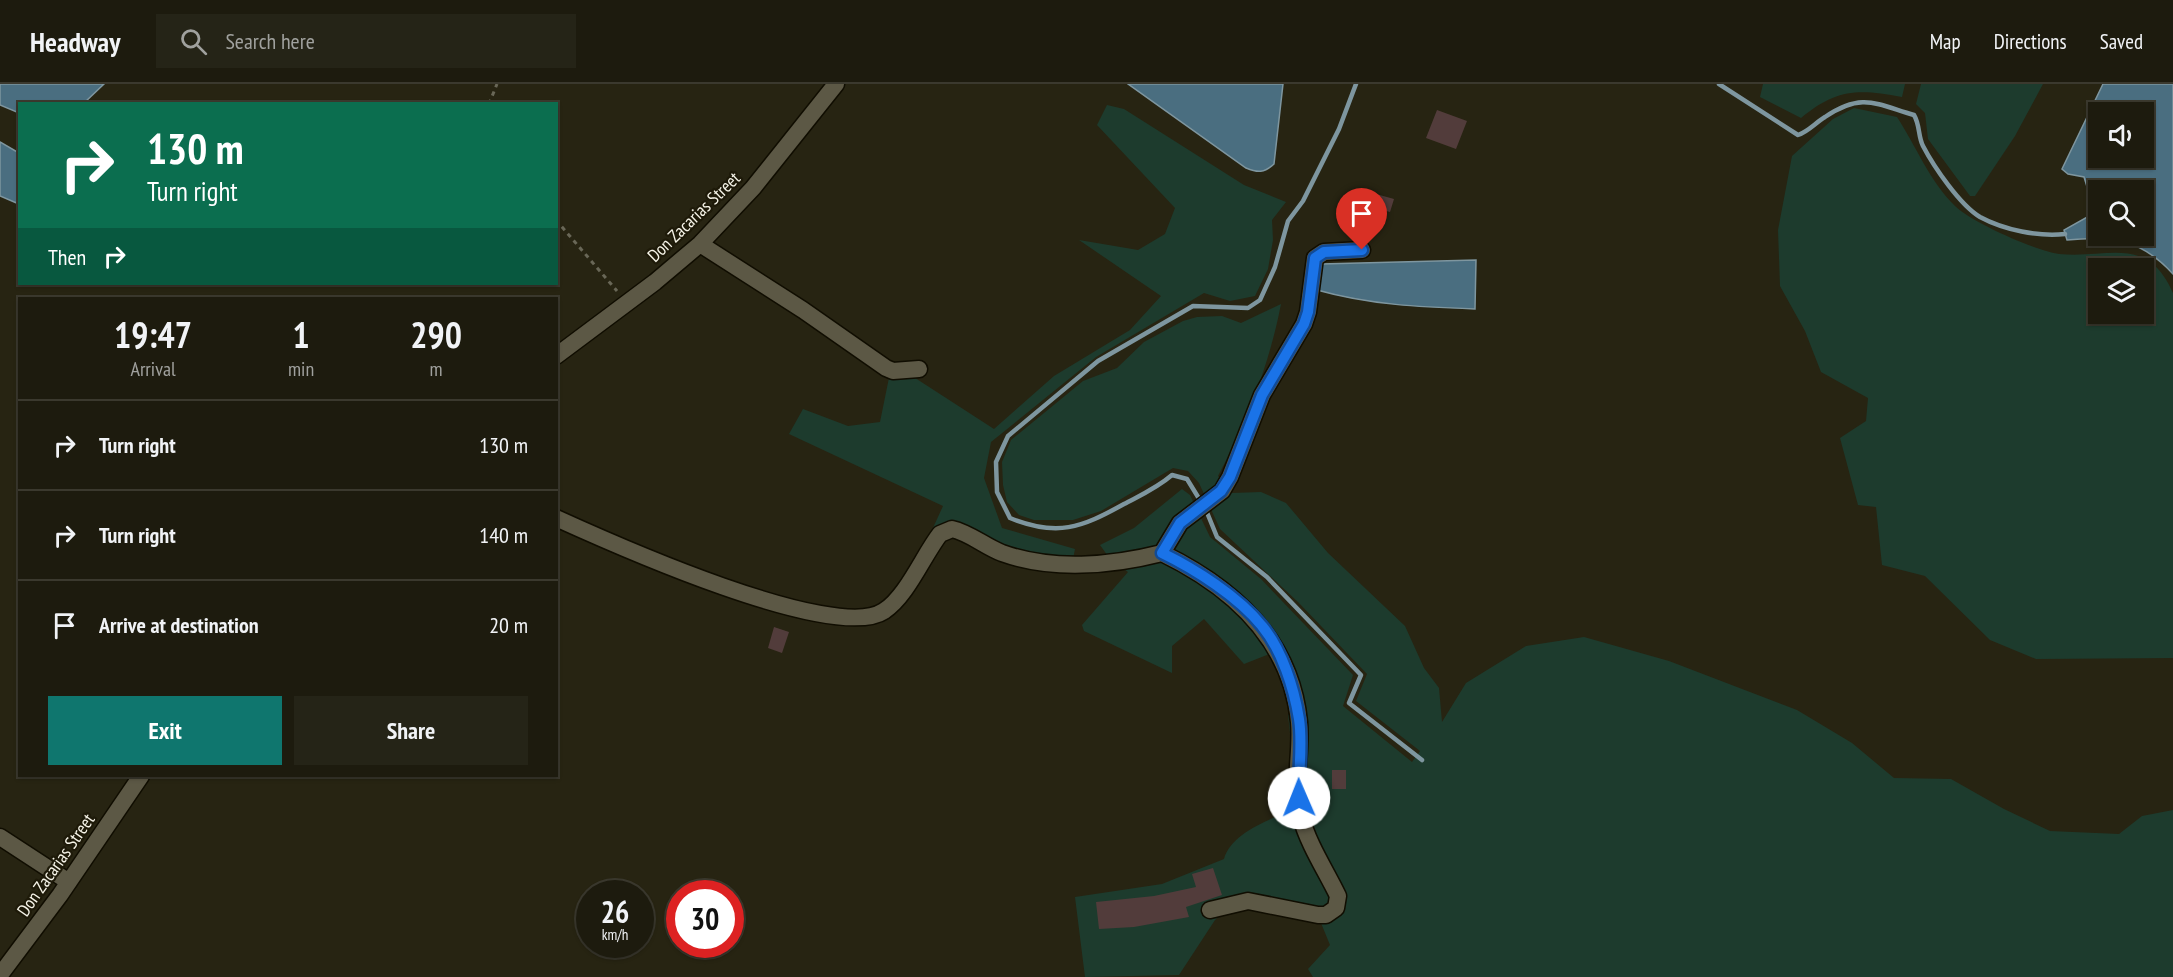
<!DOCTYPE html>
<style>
body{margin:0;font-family:"PT Sans Narrow",sans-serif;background:#252417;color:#f1f3f6;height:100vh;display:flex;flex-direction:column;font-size:22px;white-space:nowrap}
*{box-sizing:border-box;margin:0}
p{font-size:20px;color:#a0a19e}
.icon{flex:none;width:33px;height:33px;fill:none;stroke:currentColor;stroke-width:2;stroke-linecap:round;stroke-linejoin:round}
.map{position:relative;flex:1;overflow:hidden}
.panel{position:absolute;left:18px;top:213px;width:540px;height:480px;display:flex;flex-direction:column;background:#1d1b0e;border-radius:0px;box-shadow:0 2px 4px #0004,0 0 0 2px #3b392e}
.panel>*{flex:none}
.top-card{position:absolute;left:18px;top:18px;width:540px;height:183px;border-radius:0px;box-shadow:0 2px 4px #0004,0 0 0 2px #3b392e;background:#0b6e4f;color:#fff;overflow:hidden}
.controls{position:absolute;left:2088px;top:18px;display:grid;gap:12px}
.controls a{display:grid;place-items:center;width:66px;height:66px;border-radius:0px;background:#1d1b0e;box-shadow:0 2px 4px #0004,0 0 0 2px #3b392e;font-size:30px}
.speed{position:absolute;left:576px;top:796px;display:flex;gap:12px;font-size:30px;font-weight:700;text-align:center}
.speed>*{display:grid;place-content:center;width:78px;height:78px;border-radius:50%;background:#1d1b0e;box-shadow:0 2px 4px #0004,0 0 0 2px #3b392e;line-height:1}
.speed small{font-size:15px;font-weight:400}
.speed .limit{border:9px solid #d22;background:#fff;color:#111}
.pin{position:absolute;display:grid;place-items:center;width:51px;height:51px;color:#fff;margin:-62px -26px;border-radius:50% 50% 50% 0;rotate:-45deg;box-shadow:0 0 6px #0007}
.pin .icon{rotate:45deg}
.me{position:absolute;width:66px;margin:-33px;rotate:359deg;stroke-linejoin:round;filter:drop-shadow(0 0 4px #0008)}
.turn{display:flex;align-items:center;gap:21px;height:126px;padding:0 30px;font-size:27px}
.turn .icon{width:78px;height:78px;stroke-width:2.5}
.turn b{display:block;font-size:42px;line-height:51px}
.then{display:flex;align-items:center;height:57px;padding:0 30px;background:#0003;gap:12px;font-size:22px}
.eta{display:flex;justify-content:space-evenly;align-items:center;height:102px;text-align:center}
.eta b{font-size:36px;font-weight:600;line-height:42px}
.action{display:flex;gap:12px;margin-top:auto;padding:12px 30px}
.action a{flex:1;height:69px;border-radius:0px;background:#0f766e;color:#fff;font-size:24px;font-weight:600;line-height:69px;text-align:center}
.action a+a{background:#252417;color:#f1f3f6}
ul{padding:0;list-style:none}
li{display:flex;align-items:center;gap:18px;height:90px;padding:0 30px;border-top:2px solid #3b392e}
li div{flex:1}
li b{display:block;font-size:22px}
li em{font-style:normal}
header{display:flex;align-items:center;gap:36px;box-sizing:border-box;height:84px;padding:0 30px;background:#1d1b0e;border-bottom:2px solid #3b392e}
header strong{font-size:28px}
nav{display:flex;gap:33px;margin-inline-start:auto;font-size:21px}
.search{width:420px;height:54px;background:#252417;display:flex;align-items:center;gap:15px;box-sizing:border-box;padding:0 21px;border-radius:0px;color:#a0a19e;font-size:22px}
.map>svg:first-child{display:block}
</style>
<header>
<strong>Headway</strong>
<div class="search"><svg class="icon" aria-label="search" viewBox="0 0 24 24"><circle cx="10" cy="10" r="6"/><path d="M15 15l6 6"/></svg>Search here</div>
<nav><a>Map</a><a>Directions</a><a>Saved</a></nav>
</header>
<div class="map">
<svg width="2173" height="893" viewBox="0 0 2173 893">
<rect width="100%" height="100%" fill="#272412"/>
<path fill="#1d3b2d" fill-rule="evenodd" d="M1763 0H1905L1902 13C1859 5 1837 4 1801 34L1760 13Z
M1921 0H2043L2015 52 1975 112H1970L1928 55 1925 29 1916 20Z
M1107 21 1124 25 1244 101 1286 118 1272 136 1273 156 1268 185 1255 212 1230 217 1204 209 1096 273 991 358 984 394 1002 444 1075 465 1073 475 1015 467 964 440 922 468 943 422 789 350 803 325 848 342 880 338 892 279 994 345 1054 292 1130 246 1161 212 1079 156 1138 166 1165 150 1175 124 1097 41Z
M1854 24 1897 33C1916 62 1930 98 1955 122 1971 138 2036 167 2059 170 2109 175 2147 150 2173 209V574L2036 575 1990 556 1925 492 1882 481 1876 423 1858 421 1840 354 1866 337 1868 314 1821 288 1805 247 1780 202 1778 146 1792 72 1833 35ZM2144 184V230H2098V184Z
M1281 220C1269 282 1247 336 1218 392L1232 409 1261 408 1286 419 1328 469 1405 542 1424 584 1439 604 1442 638 1466 599 1526 562 1584 553 1669 577 1797 626 1852 659 1894 694 1951 695 2004 725 2050 747 2119 750 2142 732 2173 726V893H1313L1308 885 1330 861 1321 839 1306 829 1227 824 1215 836 1179 891 1085 893 1075 813 1162 800 1224 775C1231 749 1270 735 1293 726L1296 703 1288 631 1299 622 1280 566 1244 580 1204 535 1172 562V589L1084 547 1082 541 1128 488 1110 475 1100 461 1134 444 1182 405 1190 411 1210 453 1261 495 1353 591 1343 622 1412 678 1420 667 1356 617 1367 590 1298 518 1220 445 1199 399 1188 387 1173 384 1101 427 1073 436H1034L1019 431 1007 418 1003 401 1002 378 1011 356 1083 297 1117 284 1144 258 1183 237 1197 233 1222 232 1241 239Z"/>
<path fill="#4a6e80" stroke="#7e969f" stroke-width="1.5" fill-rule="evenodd" d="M0 0H104L84 19 20 20 19 29 0 21Z
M1128 0H1283L1274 80C1264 89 1258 89 1246 84Z
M2103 0H2173V190C2141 155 2112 151 2067 156L2064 146 2091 131 2093 122 2084 93 2068 90 2062 85ZM2098 28H2144V74H2098ZM2098 106H2144V152H2098Z
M0 58 19 69V120L0 112Z
M1476 176 1475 225C1421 223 1370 221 1317 206L1321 180Z"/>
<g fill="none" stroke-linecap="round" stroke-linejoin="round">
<path stroke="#7e969f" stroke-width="4.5" d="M1356 0 1339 45 1303 117 1288 137 1275 183 1260 216 1248 224 1193 222 1098 277 1008 352 996 378 997 408 1010 434C1057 453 1081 444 1124 420 1141 411 1157 404 1172 391L1187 395 1206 426 1217 453 1267 493 1361 591 1349 619 1422 676
M1719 0 1798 51C1809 47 1815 39 1825 33 1862 8 1876 20 1914 31 1920 41 1918 52 1923 62 1934 83 1960 121 1980 133 2004 146 2039 153 2065 150"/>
</g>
<path fill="#523c3b" d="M1437 26 1467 37 1456 65 1426 54Z
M1376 110 1394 115 1390 128 1372 123Z
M774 543 789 548 782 569 768 564Z
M1332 686H1346V705H1332Z
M1213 784 1222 811 1186 823 1189 833 1134 843 1099 845 1096 818 1154 812 1196 803 1192 790Z"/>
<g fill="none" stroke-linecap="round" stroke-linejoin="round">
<g stroke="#100d01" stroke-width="19">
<path id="street" d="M700 160 803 226 886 284 893 287 919 285
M556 272 655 198 700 160 753 104 836 0
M556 434C611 459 835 560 884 527 907 512 923 472 940 450L952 445C970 449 984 462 1002 469 1052 487 1111 482 1162 469L1180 439 1222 407 1230 393 1262 311 1304 240 1308 228 1315 174 1324 168 1362 166
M1162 469C1232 503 1291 555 1299 638 1302 668 1292 703 1301 733 1308 760 1326 787 1338 812L1336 824 1326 831H1318L1248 817 1210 826
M0 753 69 798
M0 891 60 811 141 692"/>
</g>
<path stroke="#696757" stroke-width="3" stroke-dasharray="4.5 4.5" stroke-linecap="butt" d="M489 20 497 0
M556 136 617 207"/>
<use href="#street" stroke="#5c5845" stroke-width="16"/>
</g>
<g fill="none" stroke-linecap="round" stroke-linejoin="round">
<g stroke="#114b97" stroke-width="15">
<path id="route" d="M1299 714C1298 688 1303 661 1299 635 1294 604 1282 566 1262 542 1239 513 1195 485 1162 469L1180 439 1221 407 1230 393 1262 311 1304 240 1308 228 1315 174 1324 168 1362 166"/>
</g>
<use href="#route" stroke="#1a73e8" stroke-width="10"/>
</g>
<g text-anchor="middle" stroke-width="4.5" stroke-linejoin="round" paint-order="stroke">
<g font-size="18" fill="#f6f4e8" stroke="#1e1a09">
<text transform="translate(694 133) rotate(-44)" y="6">Don Zacarias Street</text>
<text transform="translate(56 781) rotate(-55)" y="6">Don Zacarias Street</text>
</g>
</g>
</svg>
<div class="controls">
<a><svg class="icon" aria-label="sound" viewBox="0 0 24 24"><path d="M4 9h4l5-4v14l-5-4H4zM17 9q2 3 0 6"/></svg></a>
<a><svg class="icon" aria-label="search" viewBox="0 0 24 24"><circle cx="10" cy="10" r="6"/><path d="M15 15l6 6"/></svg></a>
<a><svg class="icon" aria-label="layers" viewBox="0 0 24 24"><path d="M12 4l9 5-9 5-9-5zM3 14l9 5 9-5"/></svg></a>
</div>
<div class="speed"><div>26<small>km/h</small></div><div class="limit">30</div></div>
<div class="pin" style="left:1362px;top:166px;background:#d93025"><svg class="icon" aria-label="arrive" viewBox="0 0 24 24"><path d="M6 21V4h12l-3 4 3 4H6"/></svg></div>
<svg class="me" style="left:1299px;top:714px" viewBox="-20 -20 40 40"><circle r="19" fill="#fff"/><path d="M0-13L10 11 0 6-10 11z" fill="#1a73e8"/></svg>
<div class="top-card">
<div class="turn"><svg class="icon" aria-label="right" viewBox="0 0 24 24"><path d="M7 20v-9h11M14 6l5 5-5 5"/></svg><div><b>130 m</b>Turn right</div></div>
<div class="then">Then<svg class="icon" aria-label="right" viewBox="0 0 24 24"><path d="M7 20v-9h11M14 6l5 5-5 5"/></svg></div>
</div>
<section class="panel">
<div class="eta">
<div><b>19:47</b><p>Arrival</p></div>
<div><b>1</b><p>min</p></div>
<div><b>290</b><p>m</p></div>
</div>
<ul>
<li><svg class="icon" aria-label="right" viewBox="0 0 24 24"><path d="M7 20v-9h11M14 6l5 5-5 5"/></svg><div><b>Turn right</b></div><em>130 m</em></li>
<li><svg class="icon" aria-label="right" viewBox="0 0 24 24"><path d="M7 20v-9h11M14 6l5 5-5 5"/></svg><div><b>Turn right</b></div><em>140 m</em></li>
<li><svg class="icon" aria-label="arrive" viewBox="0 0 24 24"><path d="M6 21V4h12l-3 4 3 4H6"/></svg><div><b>Arrive at destination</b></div><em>20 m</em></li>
</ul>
<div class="action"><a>Exit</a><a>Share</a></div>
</section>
</div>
